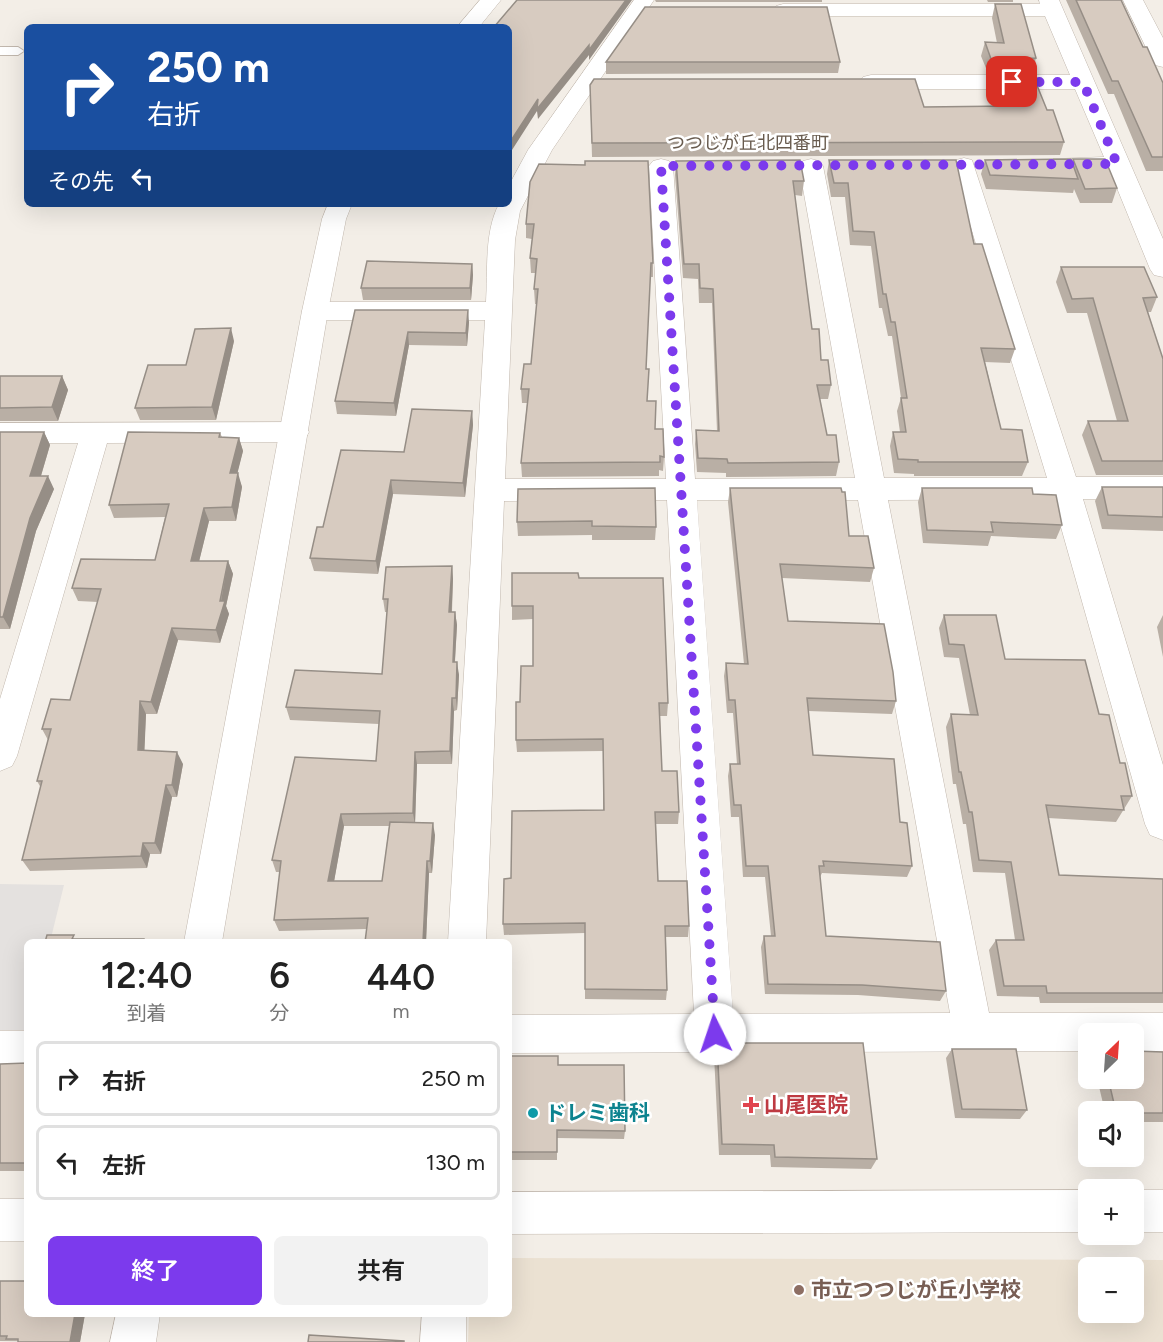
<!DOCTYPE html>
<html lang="ja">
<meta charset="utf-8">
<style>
body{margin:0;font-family:Figtree,"Noto Sans JP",sans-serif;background:#f2f2f2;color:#222;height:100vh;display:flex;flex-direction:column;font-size:22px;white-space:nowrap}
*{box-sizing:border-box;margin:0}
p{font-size:20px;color:#767676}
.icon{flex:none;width:33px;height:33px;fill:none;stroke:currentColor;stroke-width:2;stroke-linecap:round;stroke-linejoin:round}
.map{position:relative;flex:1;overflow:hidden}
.drawer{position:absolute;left:24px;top:939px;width:488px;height:378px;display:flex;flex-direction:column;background:#fff;border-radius:9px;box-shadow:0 6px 24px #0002}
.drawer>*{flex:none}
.banner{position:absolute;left:24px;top:24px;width:488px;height:183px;border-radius:9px;box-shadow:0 6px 24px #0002;background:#1a4fa0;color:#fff;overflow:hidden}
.needle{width:39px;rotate:25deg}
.buttons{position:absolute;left:1078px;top:1023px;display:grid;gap:12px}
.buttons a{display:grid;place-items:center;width:66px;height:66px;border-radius:9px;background:#fff;box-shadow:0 6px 24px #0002;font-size:30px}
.pin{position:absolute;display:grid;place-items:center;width:51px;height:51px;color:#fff;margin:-26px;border-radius:12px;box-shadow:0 3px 9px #0006}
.me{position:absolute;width:66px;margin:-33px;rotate:356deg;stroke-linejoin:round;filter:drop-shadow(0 0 4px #0008)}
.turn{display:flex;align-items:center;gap:21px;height:126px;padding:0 24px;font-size:27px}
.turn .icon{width:78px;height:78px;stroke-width:2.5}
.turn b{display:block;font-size:42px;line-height:51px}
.then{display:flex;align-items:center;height:57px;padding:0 24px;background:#0003;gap:12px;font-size:22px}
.eta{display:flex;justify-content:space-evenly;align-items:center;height:102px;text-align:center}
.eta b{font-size:36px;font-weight:600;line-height:42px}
.primary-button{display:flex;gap:12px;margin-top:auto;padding:12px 24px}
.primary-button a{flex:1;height:69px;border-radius:9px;background:#7c3aed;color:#fff;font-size:24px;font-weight:600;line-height:69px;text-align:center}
.primary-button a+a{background:#f2f2f2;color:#222}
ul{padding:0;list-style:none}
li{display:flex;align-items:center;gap:18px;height:75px;margin:0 12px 9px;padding:0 12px;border:3px solid #e0e0e0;border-radius:9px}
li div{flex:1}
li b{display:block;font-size:22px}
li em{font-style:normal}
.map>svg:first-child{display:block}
</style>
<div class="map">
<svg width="1163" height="1342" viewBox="0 0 1163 1342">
<rect width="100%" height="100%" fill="#f3eee7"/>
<path fill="#ebe1d2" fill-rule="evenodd" d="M509 1258 1163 1260V1342H468L469 1314H508ZM1089 1268H1134V1312H1089Z"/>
<path fill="#e4e1df" d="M0 884 64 885 50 942H27V1030H0Z"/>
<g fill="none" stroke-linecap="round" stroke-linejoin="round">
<g stroke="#c1b7ad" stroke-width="2">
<path id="service" d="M0 47H18L24 51 18 55H0Z"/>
</g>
<g stroke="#c1b7ad" stroke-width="1">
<path id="minor" d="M634 0H654L552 150 520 211 515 240 505 479H666L649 166 653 161 661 159 669 161 673 166 695 479 855 478 799 166 803 161 811 159 819 161 823 166 884 478H1047L952 165 956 160 964 158 972 160 1076 477H1163V499H1083L1163 765V840L1150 835 1145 824 1053 499 888 500 989 1013H1163V1051H1134V1034H1089V1051L508 1053V1015L694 1014 667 500 504 501 486 942H448L485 320H315L306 317 302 311 306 305 315 302H486C488 271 484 232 499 204H508V187L528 150ZM697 500H858L950 1013 733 1014Z
M1039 0H1059L1163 239V277L1154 275 1150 269 1110 171 1053 169 1049 164 1053 159 1104 157 1075 89H871L863 87 860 82 863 77 871 75H1070L1045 16H783L776 14 772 10 776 6 783 4H1040Z
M295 422 305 425 309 432 305 439 295 442 107 443 17 756 12 766 0 771V699L78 443H0V423Z
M0 1031H27V1069L0 1071Z
M422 1314H466V1342H420Z"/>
</g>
<g stroke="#c1b7ad" stroke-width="1">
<path id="tertiary" d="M480 0H501L479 27H457Z
M1123 0H1143L1163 38V67L1155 65 1152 60Z
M328 204H352L346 219 328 311 222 942H184L302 311 322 219Z
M1089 1190V1232L508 1234V1192Z
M1134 1190H1163V1232H1134Z
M0 1199H27V1241H0Z
M116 1314H160L156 1342H110Z"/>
</g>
<use href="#service" fill="#fff" fill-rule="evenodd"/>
<use href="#minor" fill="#fff" fill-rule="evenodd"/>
<use href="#tertiary" fill="#fff" fill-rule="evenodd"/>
</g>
<path fill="#b9afa5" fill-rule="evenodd" d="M655 0H822V2H656Z
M987 0H1013V2H988Z
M1066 0H1121L1143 47 1163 83V171H1146L1114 94H1108Z
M995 4 1036 58 1032 72 988 73 981 56 985 42 997 43 992 18Z
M606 62H840L838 73 606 74Z
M998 78 1047 110 1064 142 1060 155 592 157 590 85 924 107 1000 106 994 91Z
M1073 159 1117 188 1112 203H1080L1074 189 1073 193 986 189 981 174 985 160 1072 163Z
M829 160 974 244 1015 349 1010 363 985 362 1001 429 1028 462 1022 476H914V474L894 473 890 446 893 432H900L897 411 901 398 892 336H888L882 308H879L871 246 850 245 845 197H831L827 174Z
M676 161 804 181 802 196 795 195 812 329 821 360 831 385 828 399H820L827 435 839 462 836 476 726 477V473L697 472 695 444 696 430 717 431 712 303H699L698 279 683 278 675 175Z
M530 182 653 263V277H650L646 369 647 401 655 429 664 457 663 471 659 470V476L522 477 521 463 527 403H522L521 389 531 364 537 304H535L534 289 536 273H531L530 258 532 239 526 238V224Z
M472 264 473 275 471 300H363L361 288Z
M1061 267 1157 297 1151 312H1148L1163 359V475H1096L1082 435 1088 421H1117L1087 313H1067L1056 282Z
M355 310 469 322 467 346 409 345 396 416 337 414 335 401Z
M234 341 216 420H140L135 408 186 365Z
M0 376H62L68 390 58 421H0Z
M472 411 473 425 465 497 393 494 378 574 314 571 310 558 323 527 404 452Z
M0 432H44L50 445 41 476 54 489 36 531 10 629H0Z
M220 433 222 437 239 438 243 451 237 473 242 487 236 521H209L199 561H228L233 574 226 606 229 614 220 643 178 640 157 714H146L144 751 183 764 177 797H172L161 854H150L147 868 30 871 22 860 41 788 37 781 48 740 42 729 70 700 98 602 78 601 72 588 155 560 165 517 114 518 109 505Z
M1102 487H1163V531L1102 529 1095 501Z
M730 488 849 536 874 568 870 582 782 578 788 621 896 701 892 714 808 711 813 755 900 822 912 866 907 877 822 873 820 877 826 936 946 991 940 1001 858 995 765 994 761 947 764 936H771L765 877H743L739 817H731L728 776 730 764H737L733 713H727L724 676 726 663 744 664 728 502Z
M922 488 1033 494 1062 525 1056 539 991 536 988 546 923 543 918 502Z
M518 489 656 527 655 540H592V535L518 536 517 522Z
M452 566 453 579 452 612H455L457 625 455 662 459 675 457 710 454 711 452 764H417L415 823 435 835 432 873H429L426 942H365L367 929 279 931 274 920 280 872H276L272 860 376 761 379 724 290 720 286 707 382 674 387 612H385L383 599ZM344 826H389L382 881H334Z
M579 578 668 703 667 716H660L662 771 679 812 678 824H656L658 881 689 926 688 937H666L667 990 666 1000 585 999V933L504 935 503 924 511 878 603 810V751L517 752 516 740 520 702 533 666V619L512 620V606Z
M944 615 1005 659 1099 714 1120 763 1132 796 1116 822 1048 818 1059 875 1163 879V1003H1040L1039 997 997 996 989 950 996 940H1015L1005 873 973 872 966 824H963L956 784H953L946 727 951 714 970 715 959 658 944 657 939 628Z
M1163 615V657L1157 627Z
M717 1043 877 1159 871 1169 771 1167 770 1155H719L714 1055Z
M952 1049 1027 1110 1020 1119 955 1118 946 1058Z
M1163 1052V1122H1134V1112H1105L1097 1078H1134Z
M508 1056 559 1065 625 1131 624 1139 557 1138V1160H508Z
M27 1063V1171H0V1064Z
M0 1281 27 1314H85L80 1342 0 1341Z"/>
<path fill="#968e86" d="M626 0H632L589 60V50Z
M589 45V55L538 119 537 111 512 150V158L508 163V145L538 99Z
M472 264 473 275 471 300 470 288Z
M468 310 469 322 467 346 466 333Z
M231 328 234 341 216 420 212 407Z
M408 332 409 345 396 416 394 403Z
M62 376 68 390 58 421 52 407Z
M472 411 473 425 465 497 463 483Z
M44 432 50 445 37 489 30 476Z
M239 438 243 451 234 487 230 473Z
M238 473 242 487 236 521 232 507Z
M48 476 54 489 36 531 10 629 3 617 30 518Z
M391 480 393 494 378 574 376 561Z
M204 508 209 521 196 574 191 561Z
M228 561 233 574 226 606 229 614 220 643 216 630Z
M452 566 453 579 451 625 449 612Z
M455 612 457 625 454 675 453 662Z
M172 628 178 640 157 714 151 702Z
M457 662 459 675 457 710 456 698Z
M452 698 454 711 452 764 450 751Z
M140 701 146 714 144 762 138 750Z
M177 752 183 764 177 797 172 785Z
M415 752 417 764 415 825 413 813Z
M166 785 172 797 161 854 155 843Z
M341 814 344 826 332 893 328 881Z
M433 823 435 835 432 873 430 861Z
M143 843 150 854 147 868 141 856Z
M427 861 429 873 426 942H423Z
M75 1314H85L80 1342H70Z"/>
<path fill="#d7cbc0" stroke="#968e86" stroke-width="1.5" d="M517 0H626L589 50V45L537 109 538 99 508 145V27H494Z
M1076 0H1121L1143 47H1147L1163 83V157H1152L1118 81H1112Z
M995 4H1021L1036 58 991 59 985 42 1004 43Z
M645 7H827L840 62H606Z
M998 78H1034L1047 110H1053L1064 142 592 143 590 85 594 79H915L924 107 1008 106Z
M1071 159 1078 179 990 175 985 160Z
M1073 159H1105L1117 188 1085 189Z
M800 160 804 181H793L812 329H819L821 360H828L831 385H817L827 435H836L839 462 728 463 727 459 698 458 696 430 719 431 713 289 700 288 699 264H684L676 161Z
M829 160H956L974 244H982L1015 349 981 348 1001 429 1022 430 1028 462H918V460L898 459 893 432H906L901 398H907L895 322H891L886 294H883L874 232 853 231 848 183H834Z
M585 161H648L653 263H651L646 369H649L647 401H656L655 429H663L664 457 660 456V462L521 463 529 389H521L524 364H531L538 289H534L537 259 530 258 534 224H526L530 182 539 164 585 165Z
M367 261 472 264 470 288H361Z
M1061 267H1144L1157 297 1143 298 1163 359V461H1102L1088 421H1128L1093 298 1072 299Z
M355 310H468L466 333 408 332 394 403 335 401Z
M231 328 212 407 135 408 148 365H186L195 329Z
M0 376H62L52 407 0 408Z
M412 409 472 411 463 483 391 480 376 561 310 558 317 527H323L341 450 404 452Z
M0 432H44L30 476H48L30 518 3 617H0Z
M128 432 220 433 219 437 239 438 230 473H238L232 507 204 508 191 561H228L220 601H225L216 630 172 628 151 702 140 701 138 750 177 752 172 785H166L155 843H143L141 856 22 860 42 781H37L51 729H42L51 699 70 700 101 589 72 588 81 559 155 560 169 504 109 505Z
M1102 487H1163V517L1108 515Z
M655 488 656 527 592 526V521L517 522 518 489Z
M730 488H841L842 492H845L849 536H868L874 568 780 564 788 621 884 624 893 672 896 701 807 698 813 755 894 759 900 822 907 823 912 866 823 861 824 866H819L826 936 940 942 946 991 862 985 768 984 764 936H775L768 866H746L741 805H734L730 764H740L735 700H729L726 663 748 664Z
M922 488H1032L1033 494 1056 495 1062 525 991 522 993 532 927 530Z
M452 566 449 612H455L453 662H457L456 698H452L450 751 415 752 413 813 341 814 328 881H382L390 822 433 823 430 861H427L423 942H365L368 918 274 920 281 861 272 860 295 757 376 761 380 711 286 707 295 670 382 674 388 599H383L386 567Z
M512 573H578L579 578H663L668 703H659L662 771H677L679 812H655L658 881H687L689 926H665L667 990 585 989V923L503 924 504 879 511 878 512 811 604 810 603 739 516 740V702H520L521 666H533V606H512Z
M944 615H996L1005 659 1085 660 1099 714 1109 715 1120 763H1125L1132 796H1121L1124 810 1046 805 1059 875 1163 879V993H1047L1046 986H1004L996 940H1024L1011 862 979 860 972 812H969L961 772H959L951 714 978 715 964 645 949 644Z
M47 935H74L72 939H144V942H45Z
M717 1043H863L877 1159 775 1157 774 1145 722 1144Z
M952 1049H1016L1027 1110 962 1109Z
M1134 1051 1163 1052V1113H1134V1112H1116L1108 1078H1134Z
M508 1056H558V1065H624L625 1131 557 1130V1152H508Z
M27 1063V1163H0V1064Z
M0 1281H27V1314H75L70 1342H18V1339H6L7 1336H0Z
M309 1335 404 1341V1342H308Z"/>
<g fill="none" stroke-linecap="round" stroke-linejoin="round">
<path stroke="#7c3aed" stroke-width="10" stroke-dasharray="0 18" d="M715 1034 661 166 1117 164 1083 82H1012"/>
</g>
<path fill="#e0444e" stroke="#fff" stroke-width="2" d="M748 1096h6v6h6v6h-6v6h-6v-6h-6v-6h6z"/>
<circle fill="#0f9aa8" stroke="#fff" stroke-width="2" cx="533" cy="1113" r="6"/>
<circle fill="#8d6e63" stroke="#fff" stroke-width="2" cx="799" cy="1290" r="6"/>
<g text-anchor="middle" stroke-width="5" stroke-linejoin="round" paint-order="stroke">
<g font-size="18" fill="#685b4e" stroke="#fff">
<text x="748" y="149">つつじが丘北四番町</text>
</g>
<g font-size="21" font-weight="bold" fill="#be3a42" stroke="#fff" text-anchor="start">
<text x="764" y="1112">山尾医院</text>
</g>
<g font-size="21" font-weight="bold" fill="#0d838f" stroke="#fff" text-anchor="start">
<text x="545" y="1120">ドレミ歯科</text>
</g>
<g font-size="21" font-weight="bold" fill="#785e54" stroke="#fff" text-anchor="start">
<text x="811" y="1297">市立つつじが丘小学校</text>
</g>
</g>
</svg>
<div class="buttons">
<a><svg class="needle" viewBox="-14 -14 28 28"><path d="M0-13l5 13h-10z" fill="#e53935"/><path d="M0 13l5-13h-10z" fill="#767676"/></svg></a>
<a><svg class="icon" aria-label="sound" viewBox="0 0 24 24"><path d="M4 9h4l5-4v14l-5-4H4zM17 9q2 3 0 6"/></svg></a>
<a>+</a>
<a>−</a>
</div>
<div class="pin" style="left:1012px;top:82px;background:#d93025"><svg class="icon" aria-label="arrive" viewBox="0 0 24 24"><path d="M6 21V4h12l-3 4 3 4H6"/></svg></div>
<svg class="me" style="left:715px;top:1034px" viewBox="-20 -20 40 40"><circle r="19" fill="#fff"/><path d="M0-13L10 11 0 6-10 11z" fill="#7c3aed"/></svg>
<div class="banner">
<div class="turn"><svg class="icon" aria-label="right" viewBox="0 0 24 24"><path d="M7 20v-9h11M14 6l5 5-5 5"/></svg><div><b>250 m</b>右折</div></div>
<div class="then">その先<svg class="icon" aria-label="left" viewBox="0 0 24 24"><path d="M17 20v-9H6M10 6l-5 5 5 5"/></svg></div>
</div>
<section class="drawer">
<div class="eta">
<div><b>12:40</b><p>到着</p></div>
<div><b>6</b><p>分</p></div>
<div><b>440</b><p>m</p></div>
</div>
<ul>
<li><svg class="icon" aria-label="right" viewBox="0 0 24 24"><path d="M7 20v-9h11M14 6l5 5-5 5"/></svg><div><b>右折</b></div><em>250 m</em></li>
<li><svg class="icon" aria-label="left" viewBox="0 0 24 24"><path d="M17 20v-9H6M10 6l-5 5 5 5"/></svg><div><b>左折</b></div><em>130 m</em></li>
</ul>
<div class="primary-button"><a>終了</a><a>共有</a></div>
</section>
</div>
